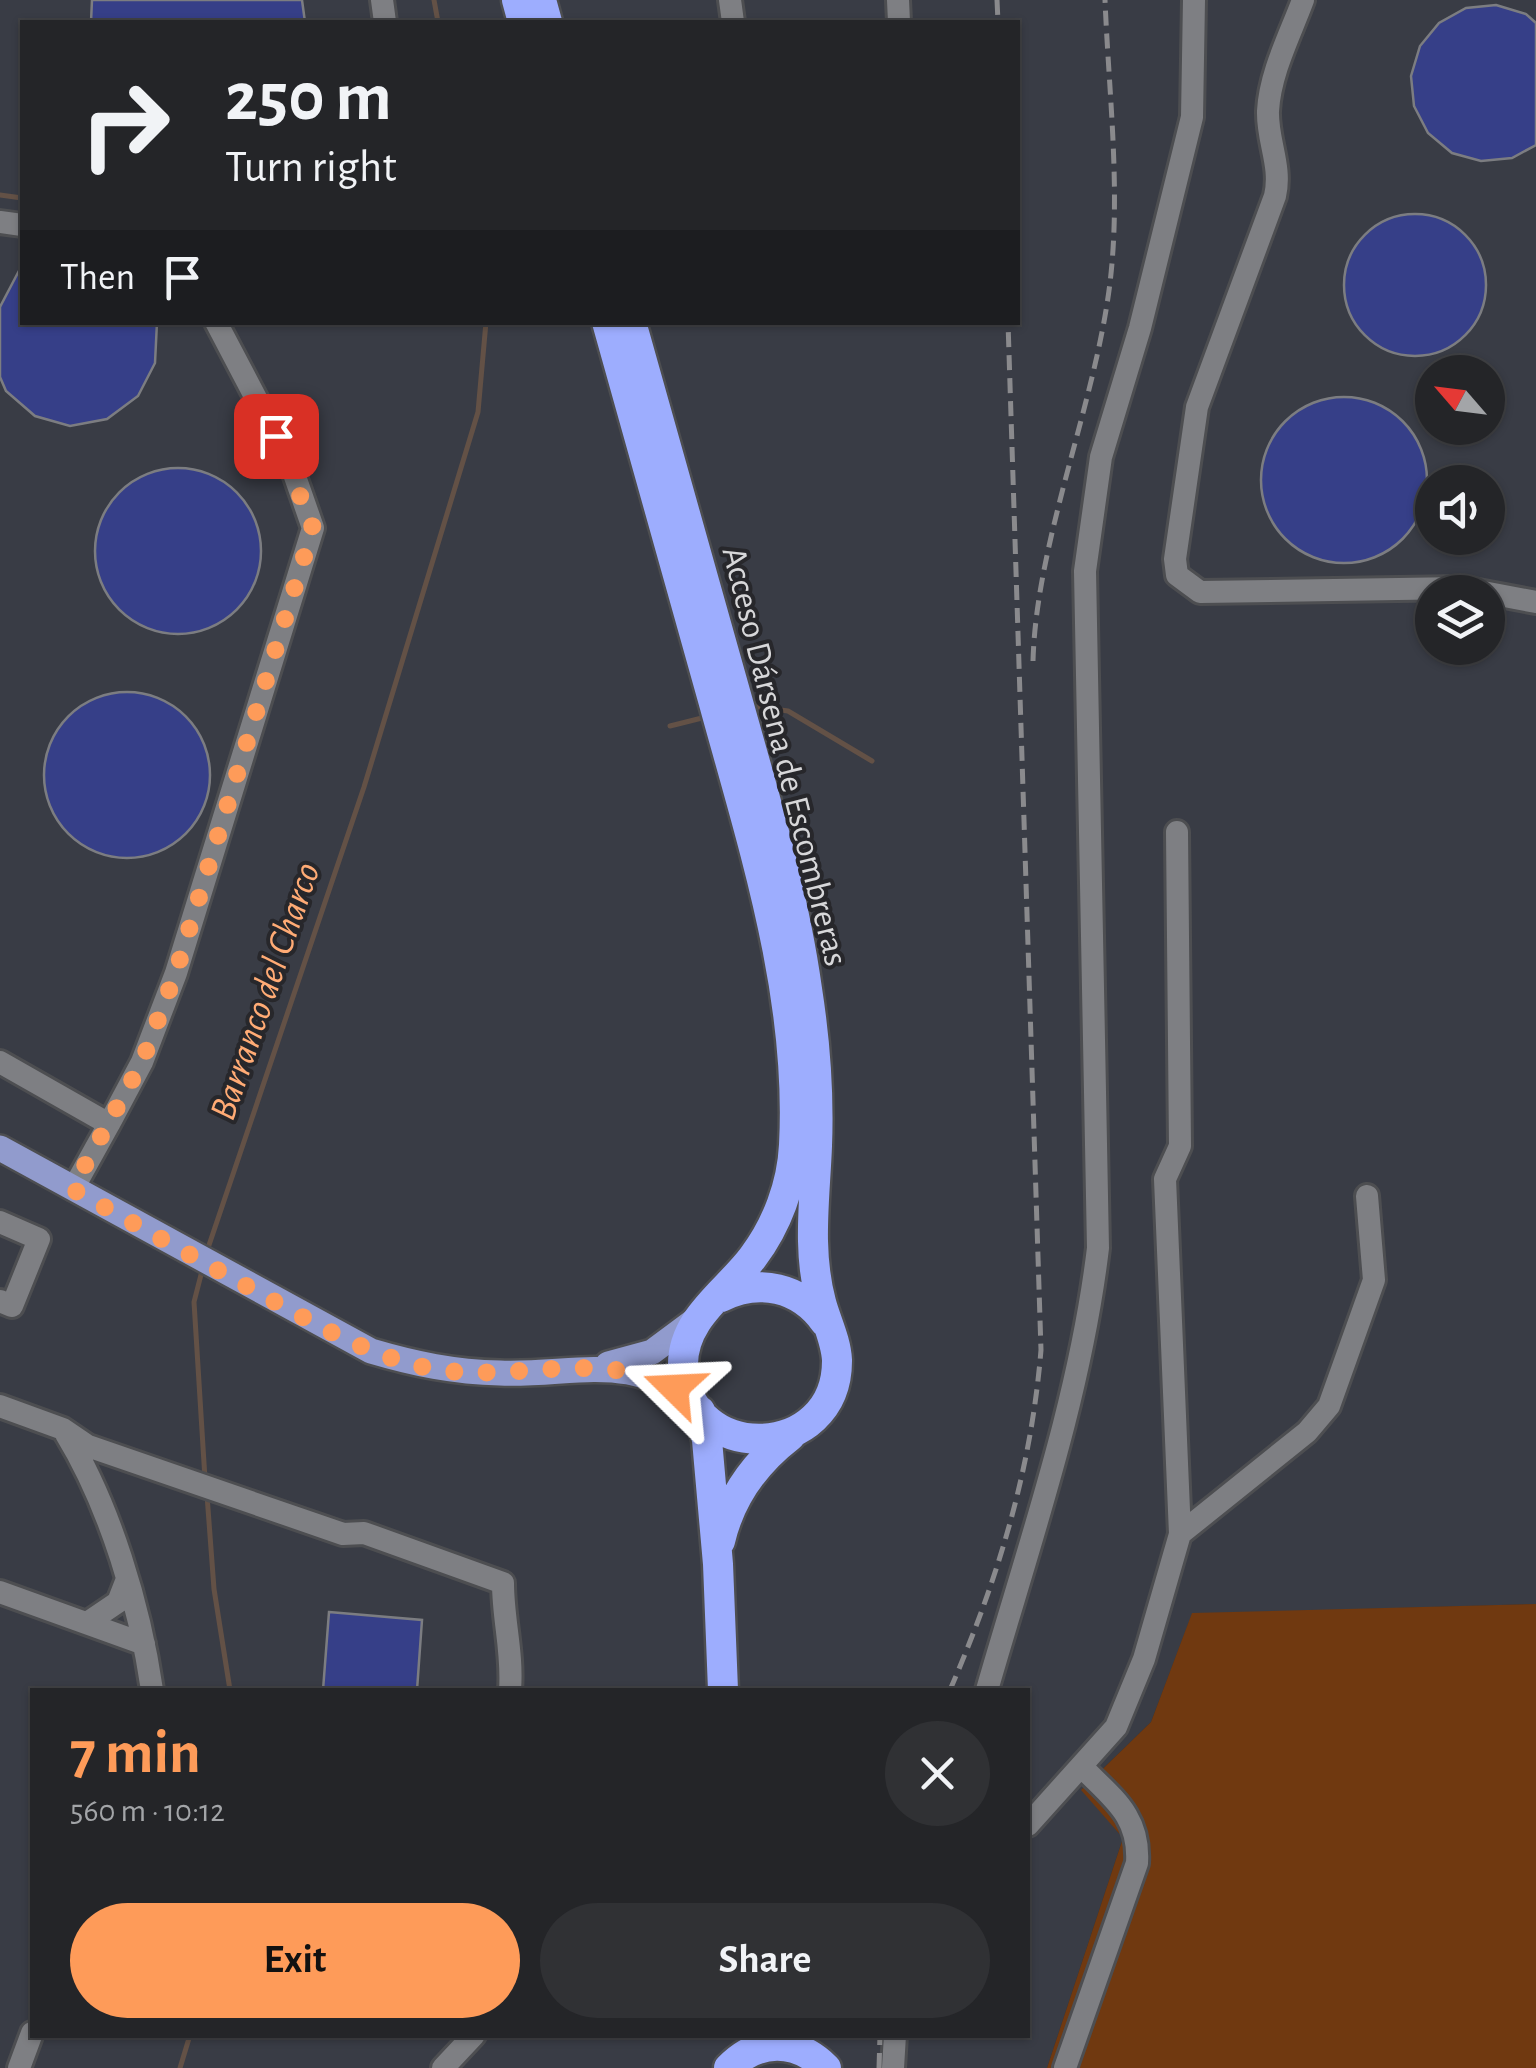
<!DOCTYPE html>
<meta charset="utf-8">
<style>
body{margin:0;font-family:"Alegreya Sans",sans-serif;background:#303134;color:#f1f3f6;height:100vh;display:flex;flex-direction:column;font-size:38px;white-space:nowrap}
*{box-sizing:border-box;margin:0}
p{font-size:32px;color:#a3a5a8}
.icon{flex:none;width:55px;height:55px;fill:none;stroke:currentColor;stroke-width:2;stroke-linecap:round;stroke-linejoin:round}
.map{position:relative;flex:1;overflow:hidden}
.side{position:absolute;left:30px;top:1688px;width:1000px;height:350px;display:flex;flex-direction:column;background:#242528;border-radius:0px;box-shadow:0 2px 8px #0004,0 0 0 2px #414245}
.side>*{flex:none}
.guide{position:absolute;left:20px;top:20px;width:1000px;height:305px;border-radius:0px;box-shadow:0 2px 8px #0004,0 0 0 2px #414245;background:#242528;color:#f1f3f6;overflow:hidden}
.needle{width:65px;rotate:298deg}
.controls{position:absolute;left:1415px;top:355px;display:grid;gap:20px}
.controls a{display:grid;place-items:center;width:90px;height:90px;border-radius:50%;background:#242528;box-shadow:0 2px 8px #0004,0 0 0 2px #414245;font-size:50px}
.pin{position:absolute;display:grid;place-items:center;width:85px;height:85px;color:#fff;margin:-42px;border-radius:20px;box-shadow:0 5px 15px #0006}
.me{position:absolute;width:110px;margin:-55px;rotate:291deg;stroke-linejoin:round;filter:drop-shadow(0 0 8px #0008)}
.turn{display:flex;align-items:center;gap:35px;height:210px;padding:0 40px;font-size:45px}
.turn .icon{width:130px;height:130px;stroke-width:2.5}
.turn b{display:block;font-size:70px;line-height:85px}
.then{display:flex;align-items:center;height:95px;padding:0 40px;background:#0003;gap:20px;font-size:38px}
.round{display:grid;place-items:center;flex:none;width:105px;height:105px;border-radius:52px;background:#303134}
.summary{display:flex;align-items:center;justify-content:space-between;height:170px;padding:0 40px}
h1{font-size:60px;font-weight:700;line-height:75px;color:#fe9b59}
.action{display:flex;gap:20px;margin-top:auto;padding:20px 40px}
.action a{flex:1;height:115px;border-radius:60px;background:#fe9b59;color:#111;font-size:40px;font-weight:700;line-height:115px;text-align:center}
.action a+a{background:#303134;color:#f1f3f6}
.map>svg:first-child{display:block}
</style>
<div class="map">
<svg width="1536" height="2068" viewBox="0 0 1536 2068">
<rect width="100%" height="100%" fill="#303135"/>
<path fill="#393c45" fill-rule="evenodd" d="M0 0H1536V1604L1192 1614 1151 1722 1082 1789 1123 1838 1047 2068H0ZM22 22H1018V322H22ZM1432 372H1488V428H1432ZM1432 482H1488V538H1432ZM1432 592H1488V648H1432ZM32 1690H1028V2035H32Z"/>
<path fill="#703910" d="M1536 1604V2068H1047L1123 1838 1081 1790 1151 1722 1192 1613Z"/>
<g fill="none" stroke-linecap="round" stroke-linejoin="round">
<path stroke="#635146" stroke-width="5" d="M434 0 438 22
M0 195 22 198
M752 706 788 711 872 761
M670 726 706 717
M207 1251 364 787 478 412 486 322
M203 1267 194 1302 205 1479
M207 1495 214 1589 230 1690
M180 2068 190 2035"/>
</g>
<path fill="#363f88" stroke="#7c7d81" stroke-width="2.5" d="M92 0H302L305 22H91Z
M1496 5 1526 14 1536 23V145L1512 158 1481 161 1452 153 1428 133 1414 106 1411 76 1420 46 1439 23 1466 8Z
M1344 285a71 71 0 1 1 142 0a71 71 0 1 1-142 0Z
M22 265V322H157L155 363 138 396 107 419 70 426 35 416 6 391 0 377V307Z
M1261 480a83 83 0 1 1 166 0a83 83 0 1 1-166 0Z
M95 551a83 83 0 1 1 166 0a83 83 0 1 1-166 0Z
M44 775a83 83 0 1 1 166 0a83 83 0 1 1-166 0Z
M329 1612 422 1620 417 1690H323Z"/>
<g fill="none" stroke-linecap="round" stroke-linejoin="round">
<g stroke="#4d4e51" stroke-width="28">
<path id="minor" d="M382 0 385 22
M730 0 733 22
M898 0 899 22
M1303 0C1290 35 1270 73 1268 111 1267 141 1282 166 1275 196L1197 407 1175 559 1177 575 1200 592 1462 588 1536 602
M0 222 22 225
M0 1062 109 1124 73 1189
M109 1124 142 1062 176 973 313 528 291 465 216 322
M0 1222 39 1239 12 1306 0 1301
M0 1406 63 1429 88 1446 343 1534 364 1533 503 1583C503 1620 513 1653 510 1690
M66 1434C110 1506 140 1607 152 1690
M1180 1534 1307 1432 1329 1406 1374 1280 1367 1196
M0 1592 144 1644
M87 1623 118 1602 127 1579
M987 1690C1029 1544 1080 1399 1098 1248L1085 571 1101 457 1140 328 1192 117 1194 0
M1028 1825 1116 1727 1144 1659 1180 1534 1165 1179 1180 1146 1177 832
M19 2068 32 2033
M443 2068 474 2035
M893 2068 895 2035
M1065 2068 1137 1863C1140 1815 1112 1798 1081 1766"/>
</g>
<g stroke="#4d4e51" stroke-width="30">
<path id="major" d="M0 1148 371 1351C415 1364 454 1372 500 1373 577 1376 632 1349 698 1408
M608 1364 652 1352 695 1320"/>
</g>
<g stroke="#4d4e51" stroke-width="35">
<path id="highway" d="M517 0 523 22
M541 0 547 22
M607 322C643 451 679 579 715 707 754 849 802 996 794 1145 792 1185 777 1225 753 1257 727 1292 682 1318 683 1366 687 1466 838 1462 837 1360 836 1340 826 1321 821 1302 807 1250 815 1198 817 1146 819 1094 815 1040 807 989 793 889 763 792 736 695 701 571 666 447 631 322
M721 1297C759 1278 800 1287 825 1322
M700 1411 707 1440 718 1564 723 1690
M720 1541C730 1498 755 1463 790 1436
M729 2068C758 2038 797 2039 826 2068"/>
</g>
<use href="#minor" stroke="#7e7f83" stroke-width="22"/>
<use href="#major" stroke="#919bcd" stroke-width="25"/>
<use href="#highway" stroke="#9dadfe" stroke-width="30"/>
<path stroke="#8a8a8d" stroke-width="5" stroke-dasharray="15 8" stroke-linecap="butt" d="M997 0 998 22
M1033 661C1036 548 1089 419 1107 304 1123 206 1109 99 1105 0
M950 1690C998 1579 1031 1471 1041 1350L1008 322
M879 2068 880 2035"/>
</g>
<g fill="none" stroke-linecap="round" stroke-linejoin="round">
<path stroke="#fe9b59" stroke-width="18" stroke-dasharray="0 32.4" d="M276 436 313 528 176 972 142 1062 72 1189C135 1224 197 1259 259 1293 314 1323 371 1358 434 1369 513 1383 600 1348 674 1388"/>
</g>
<g text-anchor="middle" stroke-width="8" stroke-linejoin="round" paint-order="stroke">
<g font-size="35" fill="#d7d7d9" stroke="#27272b">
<text transform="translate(786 756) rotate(76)" y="12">Acceso Dársena de Escombreras</text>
</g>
<g font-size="38" font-style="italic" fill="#ffab75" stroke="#27272b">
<text transform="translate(264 991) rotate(-71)" y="13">Barranco del Charco</text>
</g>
</g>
</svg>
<div class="controls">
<a><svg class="needle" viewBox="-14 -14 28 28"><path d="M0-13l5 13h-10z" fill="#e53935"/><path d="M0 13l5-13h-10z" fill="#a3a5a8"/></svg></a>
<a><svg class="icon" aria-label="sound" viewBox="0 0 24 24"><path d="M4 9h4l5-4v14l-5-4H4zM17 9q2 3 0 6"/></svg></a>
<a><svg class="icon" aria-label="layers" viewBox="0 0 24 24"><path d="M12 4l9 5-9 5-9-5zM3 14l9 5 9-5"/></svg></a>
</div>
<div class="pin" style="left:276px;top:436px;background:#d93025"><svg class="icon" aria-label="arrive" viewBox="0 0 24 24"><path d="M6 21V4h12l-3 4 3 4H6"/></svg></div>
<svg class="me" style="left:674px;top:1388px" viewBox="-20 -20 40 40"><path d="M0-17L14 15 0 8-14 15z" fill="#fe9b59" stroke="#fff" stroke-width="4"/></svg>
<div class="guide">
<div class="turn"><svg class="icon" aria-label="right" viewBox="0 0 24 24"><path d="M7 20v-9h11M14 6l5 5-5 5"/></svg><div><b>250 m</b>Turn right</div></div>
<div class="then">Then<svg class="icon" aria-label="arrive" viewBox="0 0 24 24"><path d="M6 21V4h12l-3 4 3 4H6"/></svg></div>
</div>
<section class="side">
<div class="summary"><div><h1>7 min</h1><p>560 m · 10:12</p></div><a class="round"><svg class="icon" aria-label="close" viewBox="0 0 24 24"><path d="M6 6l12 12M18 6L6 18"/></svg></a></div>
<div class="action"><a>Exit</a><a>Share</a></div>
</section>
</div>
